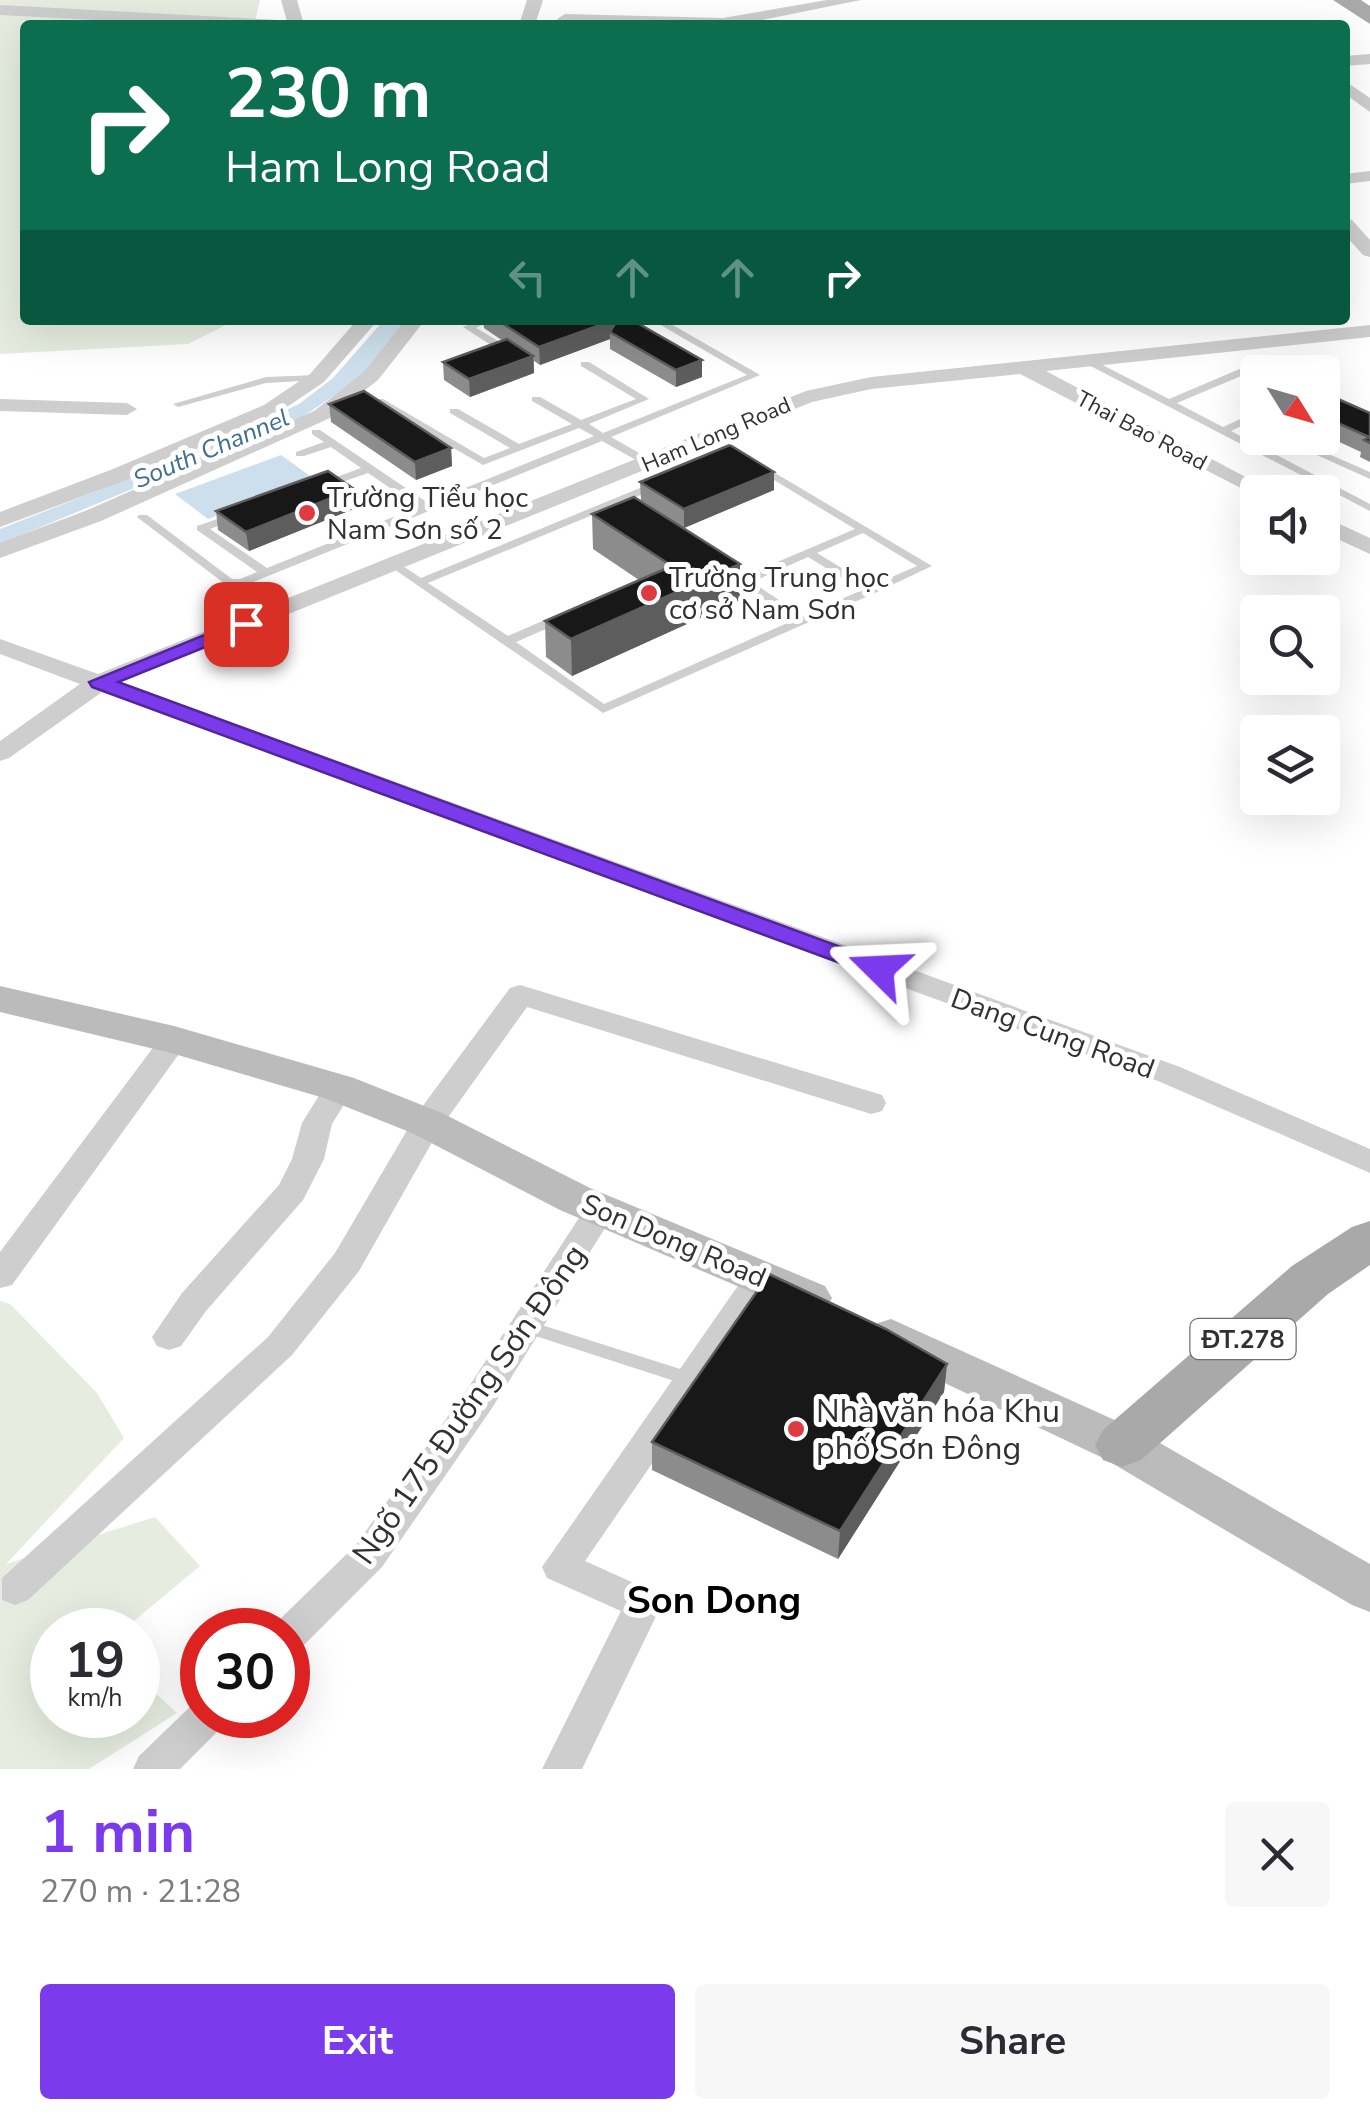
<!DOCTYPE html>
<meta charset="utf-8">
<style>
body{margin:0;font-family:"Nunito Sans",sans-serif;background:#f7f7f7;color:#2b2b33;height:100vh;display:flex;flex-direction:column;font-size:38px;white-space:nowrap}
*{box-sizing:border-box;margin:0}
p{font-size:32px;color:#7c7c81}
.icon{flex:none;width:55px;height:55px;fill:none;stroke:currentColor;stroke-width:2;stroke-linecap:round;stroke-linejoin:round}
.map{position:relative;height:1769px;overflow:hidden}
.panel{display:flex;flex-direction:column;background:#fff;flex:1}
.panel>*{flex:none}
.guide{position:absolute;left:20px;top:20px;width:1330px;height:305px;border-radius:10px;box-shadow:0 10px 40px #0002;background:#0b6e4f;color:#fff;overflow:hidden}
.needle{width:65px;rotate:127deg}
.tools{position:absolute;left:1240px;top:355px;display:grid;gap:20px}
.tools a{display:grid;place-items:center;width:100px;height:100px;border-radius:10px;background:#fff;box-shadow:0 10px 40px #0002;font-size:50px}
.speed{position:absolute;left:30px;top:1608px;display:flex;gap:20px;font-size:50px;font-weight:700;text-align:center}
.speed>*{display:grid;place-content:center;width:130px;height:130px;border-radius:50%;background:#fff;box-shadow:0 10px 40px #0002;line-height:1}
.speed small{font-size:25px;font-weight:400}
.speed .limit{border:15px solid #d22;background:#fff;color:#111}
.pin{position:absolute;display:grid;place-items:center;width:85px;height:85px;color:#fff;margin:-42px;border-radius:20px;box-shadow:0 5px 15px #0006}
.me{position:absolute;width:110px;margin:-55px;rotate:291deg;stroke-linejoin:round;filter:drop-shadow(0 0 8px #0008)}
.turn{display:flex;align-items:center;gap:35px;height:210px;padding:0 40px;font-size:45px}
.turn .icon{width:130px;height:130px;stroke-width:2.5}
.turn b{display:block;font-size:70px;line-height:85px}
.lanes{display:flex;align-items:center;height:95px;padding:0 40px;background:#0003;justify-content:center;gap:50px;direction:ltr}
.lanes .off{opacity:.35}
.round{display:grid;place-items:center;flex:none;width:105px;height:105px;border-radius:10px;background:#f7f7f7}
.headline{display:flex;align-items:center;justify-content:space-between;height:170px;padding:0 40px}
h1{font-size:60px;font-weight:700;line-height:75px;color:#7c3aed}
.primary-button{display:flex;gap:20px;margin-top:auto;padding:20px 40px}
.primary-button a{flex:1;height:115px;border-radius:10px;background:#7c3aed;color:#fff;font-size:40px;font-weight:700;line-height:115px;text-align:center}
.primary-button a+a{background:#f7f7f7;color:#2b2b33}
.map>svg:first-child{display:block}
</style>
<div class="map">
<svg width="1370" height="1769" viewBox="0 0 1370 1769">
<rect width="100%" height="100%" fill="#fff"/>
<path fill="#e6ede0" d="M0 0H260L254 25H25V320H236L188 344 0 354Z
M0 1301 10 1304 97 1393 124 1438 6 1564 155 1517 200 1566 123 1630H52V1715H138V1677L177 1713 89 1769H0Z"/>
<path fill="#cddfec" d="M384 320H406L362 376 298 420 0 544V529L178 459 299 404 333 378Z
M281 455 314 479 208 519 175 494Z"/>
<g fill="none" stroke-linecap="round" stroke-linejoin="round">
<path fill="#cecece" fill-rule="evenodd" d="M478 320H492L476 328 505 345V349H497L463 327Z
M652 320H664L760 375 611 437 653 461V465H645L602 441 241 587 225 584 137 517 139 515H147L232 579H240L257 572 197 530V526L229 515H237V519L210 529 267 568 418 507 368 473 328 487H320V483L361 468 331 447 304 456H296V452L324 442 312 434V430H320L428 503 594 436 579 428 483 465 375 403V399H383L484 458 510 448 450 413V409H458L519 444 572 424 532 401V397H540L581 420 636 399 581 366V362H589L649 399 589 424 603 433 747 375Z
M1083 355 1169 399 1249 365H1257L1269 370 1270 372 1253 371 1177 403 1223 427 1258 411V418L1231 431 1370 504V511L1079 360 1078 358Z
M317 375 322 378 321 380 266 383 178 407 173 404 266 377Z
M1279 438H1292L1370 472V479Z
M758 463 932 566 875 593 603 713 388 565 390 563H398L421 578 652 483H660V487L428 583 508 636 556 615H564L566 618 564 621 516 642 604 704 794 620 721 571V567H729L744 576 855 529 754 468 753 466ZM863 533 917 566 871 586 817 553ZM808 557 862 590 803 616 752 582Z
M526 1320 696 1374 699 1379 696 1384 690 1386 520 1331 518 1326 520 1321Z"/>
<path fill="#cecece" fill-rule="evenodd" d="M281 0H297L304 25H288Z
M527 0H543L535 25H519Z
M827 0H861L738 25 565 24 557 19 565 14 723 18Z
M0 5 278 20 286 25H191L0 15Z
M1370 54V64L1345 66V56Z
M1345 81 1370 98V112L1345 94Z
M1370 171V181L1345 184V174Z
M1345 218 1352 220 1370 240V257L1363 255 1345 235Z
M357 320H378L324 382 278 413 129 479 0 527V512L113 469 264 405 310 374Z
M405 320H425L378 380 328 419 101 521 0 558V543L85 511 314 411 364 372Z
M1370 325V337L1046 371 1274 492H1258V497L1020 374 871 389 812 402 121 682 1180 1067 1370 1149V1173L1158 1081 102 692 9 758 0 761V741L80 684 0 654V639L98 674 806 391 871 377Z
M0 399 127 403 137 409 127 415 0 411Z
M1322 516 1370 538V554L1322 532Z
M520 985 882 1095 886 1103 882 1111 871 1114 527 1007 439 1130 359 1271 292 1355 28 1600 15 1605 2 1600V1578L268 1337 335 1253 416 1115 510 988Z
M174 1030 184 1033 189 1040 184 1047 12 1285 0 1288V1252L164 1033Z
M339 1078 350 1081 354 1088 332 1124 324 1159 303 1200 206 1311 181 1346 169 1350 157 1346 152 1337 182 1293 279 1185 292 1159 302 1123 328 1081Z
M601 1197 612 1201 617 1209 492 1408 382 1567 301 1648 288 1652V1630H272L275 1624 356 1545 468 1388 590 1201Z
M763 1264 775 1267 779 1276 775 1285 585 1561 656 1593 662 1604 582 1769H542L621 1611 547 1578 542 1567 751 1267Z
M202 1700V1715H227L222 1727 180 1769H133L139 1756 194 1703Z"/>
<path fill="#bbb" fill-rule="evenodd" d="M0 986 174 1026 354 1078 442 1113 590 1188 825 1286 832 1298 825 1310 809 1315 793 1310 560 1210 412 1133 324 1098 171 1053 0 1012Z
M891 1319 1139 1431 1370 1564V1612L1352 1605 1105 1459 875 1350 868 1337 875 1324Z"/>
<path fill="#a9a9a9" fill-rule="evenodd" d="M1333 0H1361L1370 6V24Z
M1370 1221V1265L1328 1294 1141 1460 1122 1467 1103 1460 1095 1445 1103 1430 1292 1266 1352 1227Z"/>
</g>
<path fill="#8c8c8c" d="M483 320H632L702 377 676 387 610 349V339L540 365 534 361V373L470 397 444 380 443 362 503 341 484 328Z
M1322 392 1370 413V462L1360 457 1361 452 1322 434Z
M329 404 451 448 452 466 416 480 331 422Z
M640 482 774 490 684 528 641 500Z
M356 508 249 551 218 530 216 511Z
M592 514 740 564V600L572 676 546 657 545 621 639 580 593 549Z
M947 1364 944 1392 838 1559 652 1470V1442Z"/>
<path fill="#5d5d5d" d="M614 320H617L610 332V339L540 365 539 347Z
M533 356 534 373 470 397 469 379Z
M702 360V377L676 387V370Z
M451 448 452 466 416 480 415 462Z
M774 472V490L684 528V509Z
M354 489 356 508 249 551 246 532Z
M740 564V600L572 676 571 639Z
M947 1364 944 1392 838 1559 840 1531Z"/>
<path fill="#181818" stroke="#5d5d5d" stroke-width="2.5" d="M497 320H614L539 347Z
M617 320H632L702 360 676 370 610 332Z
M507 339 533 356 469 379 443 362Z
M364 391 451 448 415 462 329 404Z
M1322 392 1370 413V443L1364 440 1369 437 1322 416Z
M730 445 774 472 684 509 640 482Z
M328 471 354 489 246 532 216 511Z
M634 497 740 564 571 639 545 621 672 566 592 514Z
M769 1274 886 1329 947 1364 840 1531 652 1442Z"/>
<path fill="#7c3aed" stroke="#51269a" stroke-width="2.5" d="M246 618 253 619V628L118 682 887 964 891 969 887 974H870L92 687 89 682Z"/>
<g fill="#e03a41" stroke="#fff" stroke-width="4">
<circle cx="307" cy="513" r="10"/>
<circle cx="649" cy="593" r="10"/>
<circle cx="796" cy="1429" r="10"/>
</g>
<g text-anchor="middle" stroke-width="10" stroke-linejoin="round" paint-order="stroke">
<g font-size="22" fill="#313131" stroke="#fff">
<text transform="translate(1142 430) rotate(28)" y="8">Thai Bao Road</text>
<text transform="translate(716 434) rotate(-23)" y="8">Ham Long Road</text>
</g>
<g font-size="25" font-style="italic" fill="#406f91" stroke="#fff">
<text transform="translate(211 448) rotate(-23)" y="9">South Channel</text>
</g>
<rect fill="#fff" stroke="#6f6f6f" stroke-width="2.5" x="1190.5" y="1319" width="105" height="40" rx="8"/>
<g font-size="25" font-weight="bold" fill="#313131">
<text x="1243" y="1348">ĐT.278</text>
</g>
<g font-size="28" fill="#313131" stroke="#fff" text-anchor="start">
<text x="327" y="507">Trường Tiểu học<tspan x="327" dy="32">Nam Sơn số 2</tspan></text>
<text x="669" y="587">Trường Trung học<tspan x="669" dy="32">cơ sở Nam Sơn</tspan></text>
</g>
<g font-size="28" fill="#313131" stroke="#fff">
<text transform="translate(1053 1033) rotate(20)" y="10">Dang Cung Road</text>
<text transform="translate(674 1240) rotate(23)" y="10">Son Dong Road</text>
</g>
<g font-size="32" fill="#313131" stroke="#fff">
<text transform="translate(469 1404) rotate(-55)" y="11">Ngõ 175 Đường Sơn Đông</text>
</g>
<g font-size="32" fill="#313131" stroke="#fff" text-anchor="start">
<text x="816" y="1422">Nhà văn hóa Khu<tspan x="816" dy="37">phố Sơn Đông</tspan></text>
</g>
<g font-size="38" font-weight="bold" fill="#000" stroke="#fff">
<text x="714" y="1613">Son Dong</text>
</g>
</g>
</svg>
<div class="tools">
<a><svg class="needle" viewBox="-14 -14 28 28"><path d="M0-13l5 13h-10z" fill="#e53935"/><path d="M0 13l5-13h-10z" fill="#7c7c81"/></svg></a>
<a><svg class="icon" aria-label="sound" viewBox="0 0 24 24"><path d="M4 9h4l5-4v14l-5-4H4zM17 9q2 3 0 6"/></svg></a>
<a><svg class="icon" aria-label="search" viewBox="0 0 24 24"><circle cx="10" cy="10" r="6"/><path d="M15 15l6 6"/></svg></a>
<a><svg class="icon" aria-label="layers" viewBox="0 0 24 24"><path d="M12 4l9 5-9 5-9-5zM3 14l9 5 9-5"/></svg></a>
</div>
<div class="speed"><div>19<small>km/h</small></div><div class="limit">30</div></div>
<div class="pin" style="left:246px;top:624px;background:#d93025"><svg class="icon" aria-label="arrive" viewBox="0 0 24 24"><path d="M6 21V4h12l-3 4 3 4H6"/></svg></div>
<svg class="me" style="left:879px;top:969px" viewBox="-20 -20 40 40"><path d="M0-17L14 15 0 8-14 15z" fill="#7c3aed" stroke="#fff" stroke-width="4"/></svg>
<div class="guide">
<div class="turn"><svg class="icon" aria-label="right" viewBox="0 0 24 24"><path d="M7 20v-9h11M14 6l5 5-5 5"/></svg><div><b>230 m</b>Ham Long Road</div></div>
<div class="lanes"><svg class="icon off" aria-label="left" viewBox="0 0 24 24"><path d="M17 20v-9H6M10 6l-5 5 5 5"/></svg><svg class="icon off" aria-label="ahead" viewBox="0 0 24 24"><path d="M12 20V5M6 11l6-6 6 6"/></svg><svg class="icon off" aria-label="ahead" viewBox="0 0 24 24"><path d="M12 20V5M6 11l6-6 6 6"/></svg><svg class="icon" aria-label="right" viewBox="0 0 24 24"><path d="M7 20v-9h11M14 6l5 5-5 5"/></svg></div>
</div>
</div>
<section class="panel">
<div class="headline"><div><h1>1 min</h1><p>270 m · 21:28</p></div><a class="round"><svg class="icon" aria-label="close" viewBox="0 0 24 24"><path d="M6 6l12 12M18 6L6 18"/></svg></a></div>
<div class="primary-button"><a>Exit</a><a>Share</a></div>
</section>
